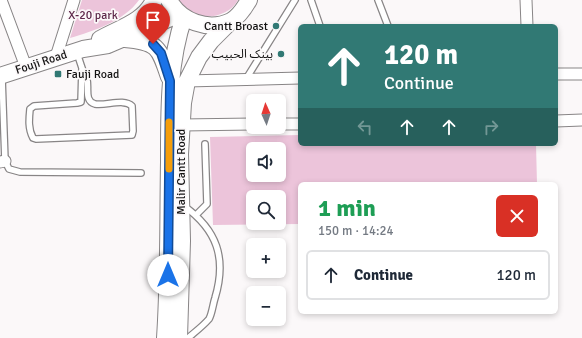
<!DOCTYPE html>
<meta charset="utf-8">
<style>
body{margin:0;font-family:Signika,"Noto Sans Arabic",sans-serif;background:#f2f2f3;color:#1f2937;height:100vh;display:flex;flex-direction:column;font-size:15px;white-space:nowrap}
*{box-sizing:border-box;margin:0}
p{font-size:13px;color:#747a83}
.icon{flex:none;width:22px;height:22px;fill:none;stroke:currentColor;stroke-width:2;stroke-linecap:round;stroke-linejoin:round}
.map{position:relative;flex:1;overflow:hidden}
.sheet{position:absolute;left:298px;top:182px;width:260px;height:132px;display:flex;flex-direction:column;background:#fff;border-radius:6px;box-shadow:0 2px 6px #0003}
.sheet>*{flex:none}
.hud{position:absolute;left:298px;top:24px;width:260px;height:122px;border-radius:6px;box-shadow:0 2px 6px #0003;background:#317974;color:#fff;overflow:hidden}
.needle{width:26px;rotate:357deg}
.buttons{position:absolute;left:246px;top:94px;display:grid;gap:8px}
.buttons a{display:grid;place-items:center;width:40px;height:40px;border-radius:6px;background:#fff;box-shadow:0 2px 6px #0003;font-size:20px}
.pin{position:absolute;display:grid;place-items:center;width:34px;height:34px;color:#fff;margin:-41px -17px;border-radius:50% 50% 50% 0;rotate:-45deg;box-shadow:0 0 4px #0007}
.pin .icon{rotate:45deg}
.me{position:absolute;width:44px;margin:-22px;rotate:0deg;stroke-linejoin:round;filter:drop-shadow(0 0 3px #0008)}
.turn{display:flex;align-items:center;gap:14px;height:84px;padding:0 20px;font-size:18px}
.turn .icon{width:52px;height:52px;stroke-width:2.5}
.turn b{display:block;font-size:28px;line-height:34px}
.lanes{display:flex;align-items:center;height:38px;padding:0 20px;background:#0003;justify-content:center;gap:20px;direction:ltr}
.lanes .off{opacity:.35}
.round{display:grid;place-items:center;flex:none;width:42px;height:42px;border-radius:6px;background:#f2f2f3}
.summary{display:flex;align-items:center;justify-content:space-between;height:68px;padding:0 20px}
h1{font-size:24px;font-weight:800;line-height:30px;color:#1e9e55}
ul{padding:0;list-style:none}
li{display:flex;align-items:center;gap:12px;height:50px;margin:0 8px 6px;padding:0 12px;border:2px solid #e0e1e3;border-radius:6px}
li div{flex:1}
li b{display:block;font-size:15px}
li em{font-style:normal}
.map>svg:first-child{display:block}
</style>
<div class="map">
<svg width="582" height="338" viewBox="0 0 582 338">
<rect width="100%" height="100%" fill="#fbf8f9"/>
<path fill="#ecc4da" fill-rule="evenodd" d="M82 0H139C124 21 94 31 70 38Z
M178 0H238C230 15 209 20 194 14 187 11 182 6 178 0Z
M300 135V144H536L537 184H300V224L213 225 210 137ZM253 149H279V175H253ZM253 197H279V223H253Z"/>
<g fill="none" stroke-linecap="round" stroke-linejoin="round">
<g stroke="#888586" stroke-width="8">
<path id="lane" d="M311 0 320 26
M378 0 388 26
M77 53 82 68 81 102 77 103 34 106 30 109C29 119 28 129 33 138L36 139 132 135 133 131 132 106C124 98 106 106 95 104 84 101 89 88 87 80 86 76 83 72 82 68
M2 77 5 161 9 169 20 172 141 173
M246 79 295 0
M184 206C217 230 227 258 215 298 213 304 212 314 209 319 203 326 195 332 188 338
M196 215 207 204 205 144"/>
</g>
<g stroke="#888586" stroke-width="13">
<path id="street" d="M1 0 26 67
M526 0 527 26
M56 57 74 0
M556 74H582
M187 81 300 78
M556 121 582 120
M279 124H300
M182 125 253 124
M0 162 5 161"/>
</g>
<g stroke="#888586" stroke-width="18">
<path id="secondary" d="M169 0C180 21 208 32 231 21 238 17 245 7 249 0
M100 39C119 28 144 22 154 0
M125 39C158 42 159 47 169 77
M0 76 83 49 108 45 180 14
M165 338C169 279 168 220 169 162 169 113 168 64 184 17
M179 338 182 241 180 154 183 103 187 81 199 57 211 41 231 21"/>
</g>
<use href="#lane" stroke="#fff" stroke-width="5.5"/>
<use href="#street" stroke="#fff" stroke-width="11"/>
<use href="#secondary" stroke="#fff" stroke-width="16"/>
</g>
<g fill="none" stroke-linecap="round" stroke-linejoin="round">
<g stroke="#114b97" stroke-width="10">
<path id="route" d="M153 44 161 53 170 81 168 275"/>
</g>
<use href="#route" stroke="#1a73e8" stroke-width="7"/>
<path stroke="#f59e0b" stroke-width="7" d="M169 169V122"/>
</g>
<g fill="#317974" stroke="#fbf8f9" stroke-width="1.5">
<circle cx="276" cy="26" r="4"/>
<circle cx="281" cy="54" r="4"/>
<rect x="54" y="70" width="8" height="8" rx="2"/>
</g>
<g text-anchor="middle" stroke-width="3.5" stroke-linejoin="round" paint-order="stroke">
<g font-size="12" fill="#5e284a" stroke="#fbf8f9">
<text x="93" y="19">X-20 park</text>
</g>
<g font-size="12" fill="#141313" stroke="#fbf8f9" text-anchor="end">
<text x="268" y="30">Cantt Broast</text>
<text x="273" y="58">بينک الحبيب</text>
<text x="66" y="78" text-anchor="start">Fauji Road</text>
</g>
<g font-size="12" fill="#141313" stroke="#fbf8f9">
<text transform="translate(41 62) rotate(-18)" y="4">Fouji Road</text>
<text transform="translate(181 172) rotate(-90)" y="4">Malir Cantt Road</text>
</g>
</g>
</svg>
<div class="buttons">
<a><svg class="needle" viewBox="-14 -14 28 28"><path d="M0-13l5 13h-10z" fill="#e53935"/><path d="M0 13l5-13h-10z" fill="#747a83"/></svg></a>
<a><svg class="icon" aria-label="sound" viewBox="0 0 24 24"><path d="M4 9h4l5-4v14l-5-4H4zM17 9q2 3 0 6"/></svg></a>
<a><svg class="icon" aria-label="search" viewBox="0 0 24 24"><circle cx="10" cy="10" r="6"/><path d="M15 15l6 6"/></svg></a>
<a>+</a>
<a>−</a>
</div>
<div class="pin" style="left:153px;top:44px;background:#d93025"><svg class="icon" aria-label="arrive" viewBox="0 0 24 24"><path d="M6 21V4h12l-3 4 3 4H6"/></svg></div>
<svg class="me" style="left:168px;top:275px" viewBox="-20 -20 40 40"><circle r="19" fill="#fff"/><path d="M0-13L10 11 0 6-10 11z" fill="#1a73e8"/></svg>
<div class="hud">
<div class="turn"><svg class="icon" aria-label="ahead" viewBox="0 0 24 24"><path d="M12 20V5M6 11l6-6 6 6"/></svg><div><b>120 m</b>Continue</div></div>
<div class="lanes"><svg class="icon off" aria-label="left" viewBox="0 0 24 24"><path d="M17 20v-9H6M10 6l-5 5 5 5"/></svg><svg class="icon" aria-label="ahead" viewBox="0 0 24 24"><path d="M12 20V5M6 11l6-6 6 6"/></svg><svg class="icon" aria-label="ahead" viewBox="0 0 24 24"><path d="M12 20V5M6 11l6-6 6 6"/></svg><svg class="icon off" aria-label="right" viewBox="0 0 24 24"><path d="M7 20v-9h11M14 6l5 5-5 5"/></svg></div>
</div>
<section class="sheet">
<div class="summary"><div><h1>1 min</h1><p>150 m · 14:24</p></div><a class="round" style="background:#d93025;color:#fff"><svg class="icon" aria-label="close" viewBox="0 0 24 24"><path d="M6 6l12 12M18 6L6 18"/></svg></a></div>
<ul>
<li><svg class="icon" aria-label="ahead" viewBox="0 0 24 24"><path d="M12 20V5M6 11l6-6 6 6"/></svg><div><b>Continue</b></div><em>120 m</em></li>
</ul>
</section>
</div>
